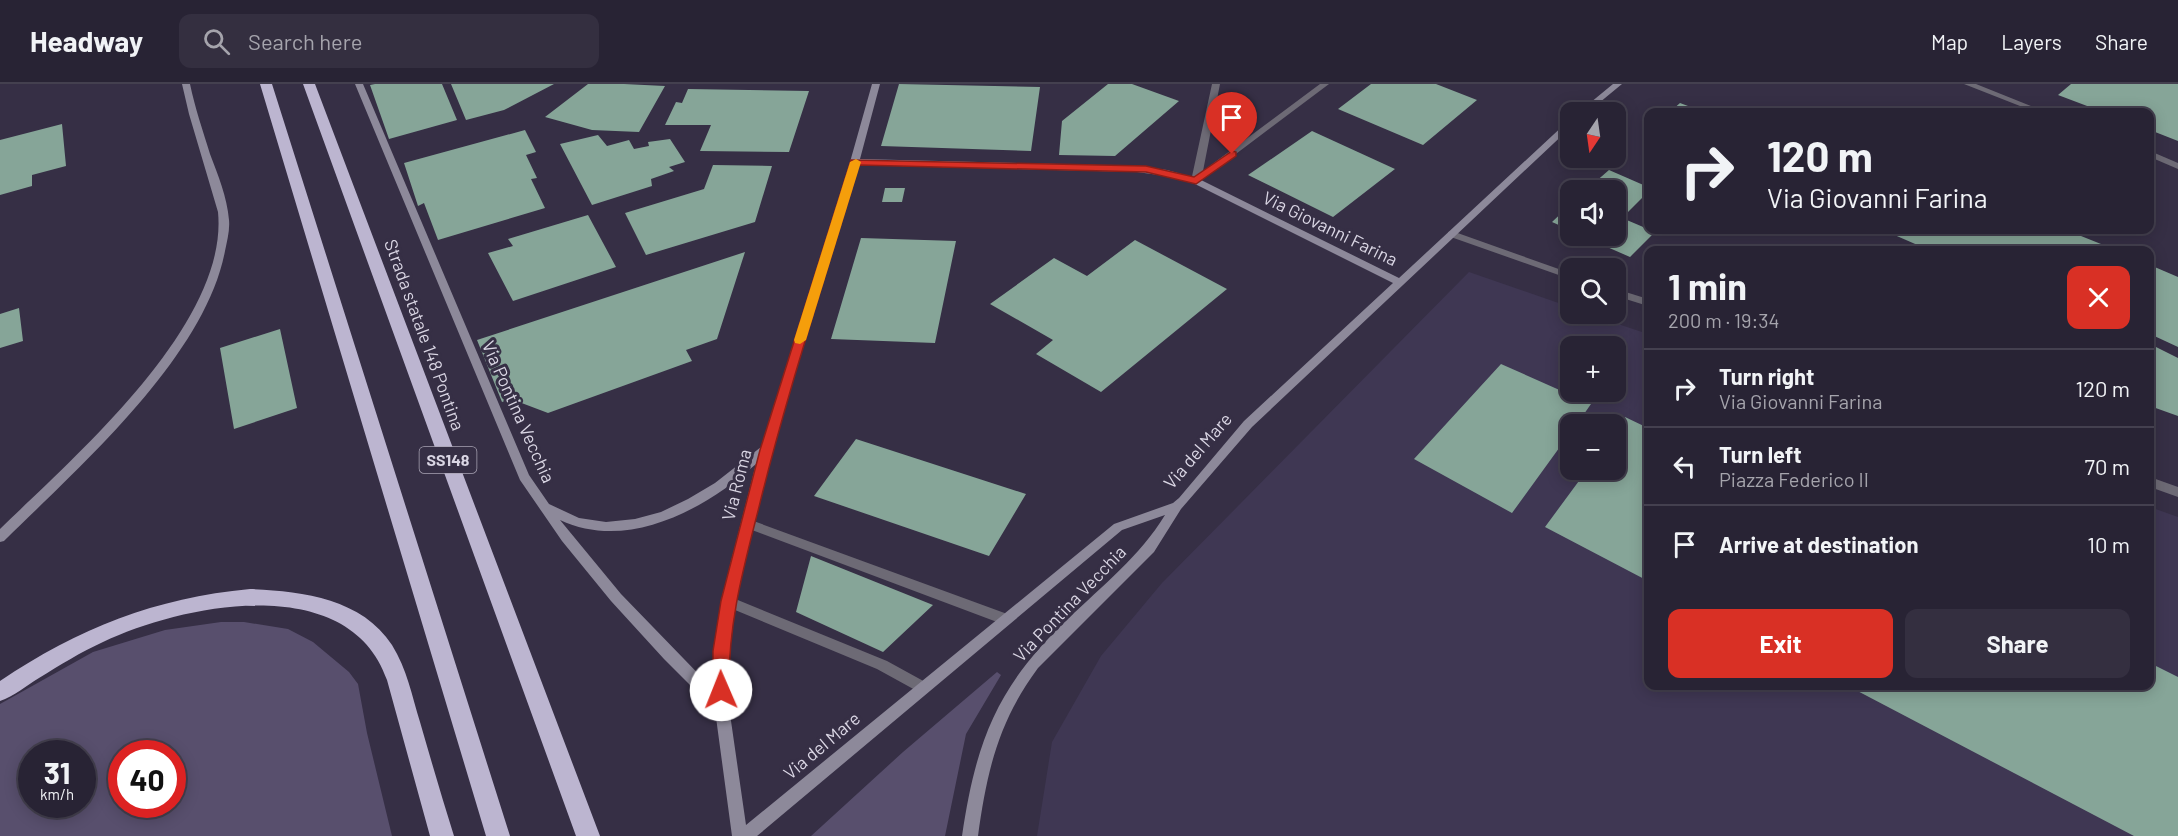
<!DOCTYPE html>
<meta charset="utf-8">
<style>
body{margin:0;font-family:Barlow,sans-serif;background:#342f40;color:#f1f3f6;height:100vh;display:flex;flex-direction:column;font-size:22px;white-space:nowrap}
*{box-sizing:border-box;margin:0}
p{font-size:20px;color:#a5a4ac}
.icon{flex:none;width:33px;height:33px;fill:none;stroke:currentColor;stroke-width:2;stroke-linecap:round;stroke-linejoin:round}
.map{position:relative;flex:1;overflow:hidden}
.sheet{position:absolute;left:1644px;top:162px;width:510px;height:444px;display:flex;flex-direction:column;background:#282334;border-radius:12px;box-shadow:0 3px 15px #0003,0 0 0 2px #44404f}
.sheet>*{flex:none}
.guide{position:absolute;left:1644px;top:24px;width:510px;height:126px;border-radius:12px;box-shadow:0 3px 15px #0003,0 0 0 2px #44404f;background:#282334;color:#f1f3f6;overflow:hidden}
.needle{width:39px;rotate:193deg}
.buttons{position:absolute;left:1560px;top:18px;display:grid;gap:12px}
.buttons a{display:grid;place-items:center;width:66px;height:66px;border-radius:12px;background:#282334;box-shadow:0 3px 15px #0003,0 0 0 2px #44404f;font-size:30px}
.speed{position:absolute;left:18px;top:656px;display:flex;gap:12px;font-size:30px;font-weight:700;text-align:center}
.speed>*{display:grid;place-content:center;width:78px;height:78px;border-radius:50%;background:#282334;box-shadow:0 3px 15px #0003,0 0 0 2px #44404f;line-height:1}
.speed small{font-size:15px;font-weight:400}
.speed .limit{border:9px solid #d22;background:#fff;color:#111}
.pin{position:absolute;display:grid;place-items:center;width:51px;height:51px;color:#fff;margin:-62px -26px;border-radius:50% 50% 50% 0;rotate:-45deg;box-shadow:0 0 6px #0007}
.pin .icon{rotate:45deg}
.me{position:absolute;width:66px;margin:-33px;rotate:359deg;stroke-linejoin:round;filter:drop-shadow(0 0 4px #0008)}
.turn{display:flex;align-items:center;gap:21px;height:126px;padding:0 24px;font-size:27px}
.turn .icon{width:78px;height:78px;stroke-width:2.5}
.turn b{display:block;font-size:42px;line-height:51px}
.round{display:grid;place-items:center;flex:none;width:63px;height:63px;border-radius:12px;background:#342f40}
.overview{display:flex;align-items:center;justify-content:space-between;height:102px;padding:0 24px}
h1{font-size:36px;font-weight:700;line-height:45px}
.primary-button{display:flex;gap:12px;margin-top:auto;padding:12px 24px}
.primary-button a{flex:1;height:69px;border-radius:12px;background:#d93025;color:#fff;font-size:24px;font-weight:700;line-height:69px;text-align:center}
.primary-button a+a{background:#342f40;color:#f1f3f6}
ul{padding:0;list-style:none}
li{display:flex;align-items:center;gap:18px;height:78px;padding:0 24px;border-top:2px solid #44404f}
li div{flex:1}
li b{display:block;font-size:22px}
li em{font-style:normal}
header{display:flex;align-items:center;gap:36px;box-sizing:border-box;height:84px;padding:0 30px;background:#282334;border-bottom:2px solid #44404f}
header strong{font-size:28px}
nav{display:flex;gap:33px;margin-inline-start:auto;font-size:21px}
.search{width:420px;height:54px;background:#342f40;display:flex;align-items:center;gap:15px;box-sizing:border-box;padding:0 21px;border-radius:12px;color:#a5a4ac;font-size:22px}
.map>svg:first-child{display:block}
</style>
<header>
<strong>Headway</strong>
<div class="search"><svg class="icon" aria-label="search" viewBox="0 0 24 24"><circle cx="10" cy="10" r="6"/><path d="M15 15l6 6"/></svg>Search here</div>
<nav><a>Map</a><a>Layers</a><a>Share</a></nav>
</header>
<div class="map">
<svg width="2178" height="752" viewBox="0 0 2178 752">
<rect width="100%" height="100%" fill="#362f45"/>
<path fill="#3f3753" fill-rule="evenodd" d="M1469 188 1570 223V230H1588L1648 250V602H2150V423L2178 433V752H1037L1052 658 1101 572 1162 499ZM1570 262H1616V308H1570ZM1570 340H1616V386H1570Z"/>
<path fill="#584f6d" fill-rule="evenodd" d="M221 538H244L288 545 313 558 349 588 358 600 367 649 392 752H0V620L93 568 165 546ZM32 669H82V720H32ZM122 669H172V720H122Z
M997 588 1001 591 966 650 945 752H811L903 668Z"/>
<path fill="#86a598" d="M375 0H442L457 36 389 55 370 1Z
M451 0H554L504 26 466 36Z
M588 0H624L665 2 639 48 592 46 545 33Z
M899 0 1040 3 1031 67 881 62Z
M1108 0H1132L1179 17 1115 72 1059 71 1062 37Z
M1371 0H1436L1477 16 1423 61 1338 25Z
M2071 0H2178V57L2150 46V28H2103L2058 11Z
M688 5 809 7 789 68 700 67 711 41H665L676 18 682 19Z
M1680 19 1704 28H1670Z
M62 40 66 82 32 91V102L0 111V56Z
M525 46 536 68 526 71 537 94 531 95 545 124 438 156 424 119 418 122 404 79Z
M1312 47 1395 85 1333 133 1248 91Z
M598 51 607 62 629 56 634 65 649 62 648 58 670 55 685 78 669 83 674 87 651 95 652 102 592 121 560 60Z
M713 81 772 82 755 138 646 171 625 129 704 105Z
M1609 86 1648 103V108L1622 134 1655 148 1630 173 1582 152H1616V106H1586Z
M885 104H905L902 118H882Z
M1570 121V146L1552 138Z
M588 131 616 183 513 217 488 169 513 162 508 155Z
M1883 146H2066L2116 166H1929Z
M861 154 956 157 935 259 831 255Z
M1135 156 1227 205 1101 308 1036 270 1053 256 990 220 1054 174 1087 192Z
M745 168 717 255 686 266 692 277 548 329 511 315 502 318 477 256Z
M2150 181 2178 193V263L2150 250Z
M19 224 23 257 0 264V230Z
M280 245 297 324 234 345 220 264Z
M2150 260 2178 274V332L2150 322Z
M1501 280 1591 320 1577 340H1570V349L1512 429 1414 375Z
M1625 333 1648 344V497L1545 443 1587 386H1616V345Z
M856 355 1026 410 989 472 814 412Z
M811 472 933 521 883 568 796 528Z
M2150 579 2178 593V752H2134L1848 602H2150Z"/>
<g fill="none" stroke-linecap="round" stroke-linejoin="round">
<path fill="#6d6a75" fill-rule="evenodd" d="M748 435 1010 531 1012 535 1010 539 1005 541 744 443 742 440 744 437Z
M728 512 887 577 927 599 929 603 927 607 922 609 917 607 877 585 723 521 721 517 723 513Z"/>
<path fill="#6d6a75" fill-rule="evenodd" d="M1212 0H1220L1203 87 1320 0H1329L1196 100 1191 97Z
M1964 0H1976L2046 28H2035Z
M2150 67 2178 79V85L2150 73Z
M1452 147 1570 189V195L1448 152V148Z
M1616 205 1648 215V222L1616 212Z
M2150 393 2178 403V413L2150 403Z"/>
<path fill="#8d899a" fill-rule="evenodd" d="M182 0H190C195 24 203 47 210 70 218 91 227 113 229 136 230 146 227 157 225 167 205 273 79 383 4 457L0 458V445C74 373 229 240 218 128L189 30Z
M355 0H363L529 391 549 420 579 434 606 438 635 435 661 428 688 415 715 399 761 363 850 78 872 0H880L860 75 1137 82 1167 86 1199 95 1399 194 1567 38 1570 37V44L1252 343 1181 425 1154 468 1038 584C998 638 987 687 978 752H962C976 657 997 602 1068 535 1102 502 1140 472 1165 431L1122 446 757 752H732L715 626 664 575 611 517 562 457 520 396ZM859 81 1137 88 1166 92 1193 99 1393 199 1244 337 1179 414 1173 419 1114 440 746 741 729 623 728 567 735 517 772 365ZM756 380 721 517 714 567 715 607 621 510 560 436C628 468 705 425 756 380Z
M1613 0H1622L1588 28H1579Z"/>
<path fill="#bcb5d0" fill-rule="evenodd" d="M260 0H272L510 752H486Z
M303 0H315L600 752H576Z
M250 505C300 507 362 514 392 561 407 585 412 612 420 638 431 676 442 714 454 752H430L387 596C349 486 183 520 103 558 81 568 60 581 39 594 26 602 14 612 0 617V597C79 544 155 514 250 505Z"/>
</g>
<path fill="#d93025" stroke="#8d1f18" stroke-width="1.5" d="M1232 67 1236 68V72L1196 100 1146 88 859 81C825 195 787 308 759 423 743 486 728 539 729 606L727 611 721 613 715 611 713 606V567L721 517 760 366 851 76 1146 82 1194 93Z"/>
<path fill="#f59e0b" d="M856 75 861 78 806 256 800 260 795 259 794 256 850 78Z"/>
<g text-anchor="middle" stroke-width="6" stroke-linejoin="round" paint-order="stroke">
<rect fill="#362f45" stroke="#a9a4b4" stroke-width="1.5" x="419.5" y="363" width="57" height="26" rx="4.5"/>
<g font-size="16" font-weight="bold" fill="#dad6e4">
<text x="448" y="382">SS148</text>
</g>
<g font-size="18" fill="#dad6e4" stroke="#362f45">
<text transform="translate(1330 145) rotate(26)" y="6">Via Giovanni Farina</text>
<text transform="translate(424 251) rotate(70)" y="6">Strada statale 148 Pontina</text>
<text transform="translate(518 328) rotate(66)" y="6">Via Pontina Vecchia</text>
<text transform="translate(1198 367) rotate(-49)" y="6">Via del Mare</text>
<text transform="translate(737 401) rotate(-76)" y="6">Via Roma</text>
<text transform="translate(1070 520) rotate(-46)" y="6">Via Pontina Vecchia</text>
<text transform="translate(822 662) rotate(-40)" y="6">Via del Mare</text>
</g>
</g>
</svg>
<div class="buttons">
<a><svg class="needle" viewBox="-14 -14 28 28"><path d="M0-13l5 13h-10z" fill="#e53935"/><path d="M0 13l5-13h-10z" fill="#a5a4ac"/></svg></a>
<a><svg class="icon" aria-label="sound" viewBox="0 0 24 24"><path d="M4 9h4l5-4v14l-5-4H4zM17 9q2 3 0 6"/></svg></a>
<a><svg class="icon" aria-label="search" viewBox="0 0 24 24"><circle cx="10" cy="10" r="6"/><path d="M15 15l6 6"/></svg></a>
<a>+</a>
<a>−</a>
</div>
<div class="speed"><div>31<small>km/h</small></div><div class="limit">40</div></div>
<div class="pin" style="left:1232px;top:70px;background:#d93025"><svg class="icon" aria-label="arrive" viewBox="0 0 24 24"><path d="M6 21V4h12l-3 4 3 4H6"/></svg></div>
<svg class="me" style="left:721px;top:606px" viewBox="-20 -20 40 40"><circle r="19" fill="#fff"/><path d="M0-13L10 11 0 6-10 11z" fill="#d93025"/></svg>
<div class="guide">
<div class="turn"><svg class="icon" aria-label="right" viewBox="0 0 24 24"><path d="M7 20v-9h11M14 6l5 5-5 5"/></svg><div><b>120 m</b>Via Giovanni Farina</div></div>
</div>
<section class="sheet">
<div class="overview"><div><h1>1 min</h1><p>200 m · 19:34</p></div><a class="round" style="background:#d93025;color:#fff"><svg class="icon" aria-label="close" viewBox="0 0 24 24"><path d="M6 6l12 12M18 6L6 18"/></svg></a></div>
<ul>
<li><svg class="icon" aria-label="right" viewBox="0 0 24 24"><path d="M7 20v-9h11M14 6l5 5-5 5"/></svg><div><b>Turn right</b><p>Via Giovanni Farina</p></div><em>120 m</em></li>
<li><svg class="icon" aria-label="left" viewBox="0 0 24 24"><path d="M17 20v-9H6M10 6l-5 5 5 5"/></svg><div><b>Turn left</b><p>Piazza Federico II</p></div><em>70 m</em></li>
<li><svg class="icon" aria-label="arrive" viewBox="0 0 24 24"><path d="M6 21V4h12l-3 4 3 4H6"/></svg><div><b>Arrive at destination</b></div><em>10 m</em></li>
</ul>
<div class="primary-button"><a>Exit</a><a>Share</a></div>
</section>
</div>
